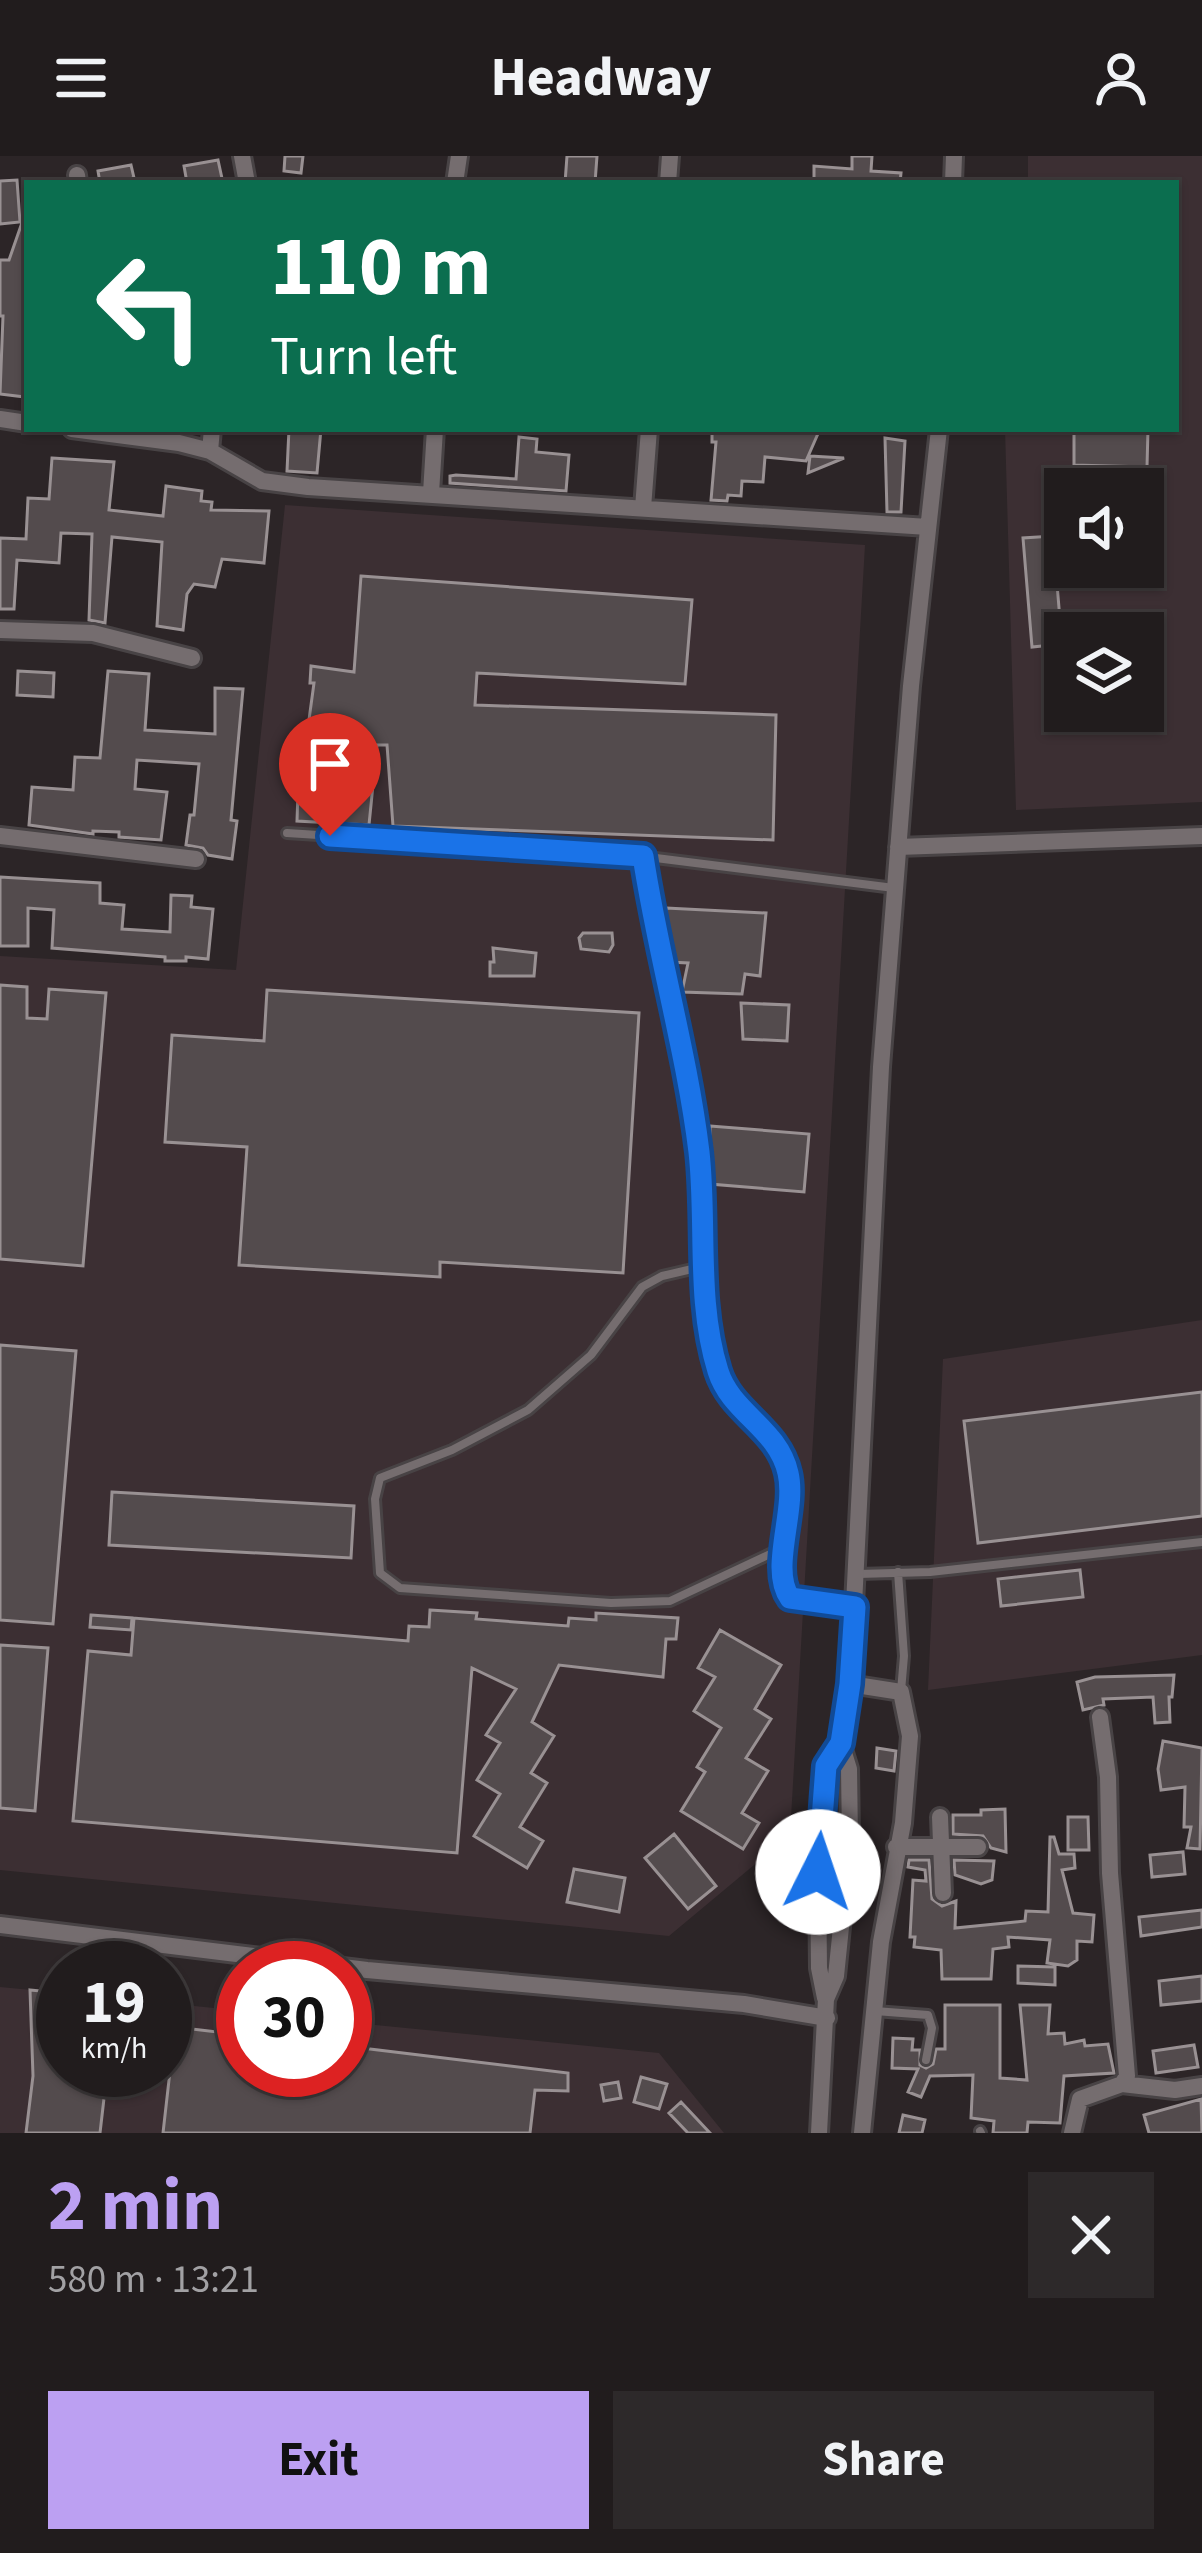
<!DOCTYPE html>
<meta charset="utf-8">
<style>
body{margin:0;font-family:"Source Sans 3",sans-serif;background:#2d292a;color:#f1f3f6;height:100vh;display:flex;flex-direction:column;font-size:45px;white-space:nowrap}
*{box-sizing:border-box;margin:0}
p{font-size:39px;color:#a2a1a4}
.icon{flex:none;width:66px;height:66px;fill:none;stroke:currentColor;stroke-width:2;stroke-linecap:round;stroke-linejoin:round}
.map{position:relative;height:1977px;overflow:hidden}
.drawer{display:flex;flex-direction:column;background:#211c1d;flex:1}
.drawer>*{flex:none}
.guide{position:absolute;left:24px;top:24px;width:1155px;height:252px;border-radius:0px;box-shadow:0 3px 9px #0004,0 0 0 3px #3e3a3b;background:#0b6e4f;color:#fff;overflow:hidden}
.controls{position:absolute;left:1044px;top:312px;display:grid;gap:24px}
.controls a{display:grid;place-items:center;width:120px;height:120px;border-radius:0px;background:#211c1d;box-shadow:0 3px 9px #0004,0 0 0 3px #3e3a3b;font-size:60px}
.speed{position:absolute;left:36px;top:1785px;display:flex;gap:24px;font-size:60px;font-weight:700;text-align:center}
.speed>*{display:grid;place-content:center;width:156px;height:156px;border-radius:50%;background:#211c1d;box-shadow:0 3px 9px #0004,0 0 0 3px #3e3a3b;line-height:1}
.speed small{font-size:30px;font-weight:400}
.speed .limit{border:18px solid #d22;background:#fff;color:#111}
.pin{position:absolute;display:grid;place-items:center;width:102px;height:102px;color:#fff;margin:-123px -51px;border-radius:50% 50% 50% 0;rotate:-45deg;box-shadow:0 0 12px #0007}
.pin .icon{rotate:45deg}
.me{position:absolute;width:132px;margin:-66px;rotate:4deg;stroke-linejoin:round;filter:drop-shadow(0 0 9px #0008)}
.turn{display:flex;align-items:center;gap:42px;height:252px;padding:0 48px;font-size:54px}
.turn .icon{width:156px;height:156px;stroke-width:2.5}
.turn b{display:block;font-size:84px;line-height:102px}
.round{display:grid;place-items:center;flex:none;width:126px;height:126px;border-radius:0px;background:#2d292a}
.overview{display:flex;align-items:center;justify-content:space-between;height:204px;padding:0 48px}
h1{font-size:72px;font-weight:700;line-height:90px;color:#bca0f2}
.button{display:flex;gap:24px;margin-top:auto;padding:24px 48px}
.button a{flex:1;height:138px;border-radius:0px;background:#bca0f2;color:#111;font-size:48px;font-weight:700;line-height:138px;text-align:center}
.button a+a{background:#2d292a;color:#f1f3f6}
header{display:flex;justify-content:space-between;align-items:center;height:156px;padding:0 48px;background:#211c1d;font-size:54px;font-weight:700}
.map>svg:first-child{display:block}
</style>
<header><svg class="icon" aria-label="menu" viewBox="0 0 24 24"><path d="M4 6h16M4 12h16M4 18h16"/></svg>Headway<svg class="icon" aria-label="person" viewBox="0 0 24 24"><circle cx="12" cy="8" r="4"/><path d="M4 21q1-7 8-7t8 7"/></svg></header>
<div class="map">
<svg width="1202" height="1977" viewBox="0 0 1202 1977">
<rect width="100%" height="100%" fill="#2c2527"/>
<path fill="#3c2f33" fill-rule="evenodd" d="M1028 0H1202V646L1016 654 1005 273H1176V27H1028ZM1065 333H1143V411H1065ZM1065 477H1143V555H1065Z
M285 349 865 389 790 1679 669 1780 0 1714V800L236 814Z
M1202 1164V1499L928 1534 943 1203Z
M0 1831 63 1837V1914H165V1847L243 1855V1914H345V1866L659 1897 724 1977H0Z"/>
<path fill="#534b4d" stroke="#999193" stroke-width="3" d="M285 0H303L301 17 284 15Z
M567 0H597L595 27H565Z
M852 0H872L871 15 901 17 900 27H814V10L852 13Z
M218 4 223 27H187L184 10Z
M131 9 134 22 100 27 98 15Z
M17 24 20 66 0 68V25Z
M25 58 27 223 25 241 0 238 3 160H0V104H9Z
M289 273H321L317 317 287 315Z
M712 273H820L806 305 765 301 763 326 742 325 741 340 728 339 727 345 711 344 716 286H712Z
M1074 273H1148L1147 311 1074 309Z
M519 281 537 283 536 296 569 299 566 335 450 327V320L456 319 516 323Z
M885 282 905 285 901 356H887Z
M810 300 844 302 808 317Z
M52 302 114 306 109 354 163 360 166 330 202 335 201 345 212 346 211 354 269 355 264 407 222 403 215 431 194 428 187 438 183 474 157 470 162 386 112 381 105 467 89 464 92 378 61 377 59 407 17 404 14 453H0V382L26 383 28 342 49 343Z
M1053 380 1062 488 1032 491 1023 382Z
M361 420 692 444 685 528 477 517 475 549 776 559 773 684 393 670 387 589H377L369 669 297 665 299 608H303L314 527H310L311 510 354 516Z
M18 515 54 517 53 541 17 539Z
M108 515 149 518 145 574 215 578V532L243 533 231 664 237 665 232 703 208 699 203 692 186 689 190 659H194L199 608 137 604 135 633 167 636 161 684 119 681V676L93 675V678L29 669 32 631 73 634 75 601 100 602Z
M0 721 100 727V747L124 749 122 773 170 776 171 739 192 740 191 751 213 753 208 803 186 801V805H165V801L52 792 54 754 28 752V790H0Z
M666 752 766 757 760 820 745 818 742 838 682 836 688 807 669 806Z
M583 777H612L613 789 609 796 581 793 579 782Z
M493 792 536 797 534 820H490V806H494Z
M0 829 27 831V862L47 863 49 833 106 837 83 1110 0 1103Z
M267 834 639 857 623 1117 440 1106V1121L239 1109 247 991 165 986 172 879 264 885Z
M741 847 789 849 787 885 743 883Z
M710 970 809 978 804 1036 710 1028Z
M0 1189 76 1195 53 1468 0 1464Z
M1202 1236V1360L978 1387 964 1265Z
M112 1336 354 1350 351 1402 109 1389Z
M1080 1414 1083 1441 1001 1450 998 1423Z
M430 1454 477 1457 476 1463 568 1470 569 1462 596 1464V1457L678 1462 676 1483H666L663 1521 559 1509 532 1566 554 1580 531 1617 547 1627 520 1671 543 1685 527 1712 474 1680 500 1638 477 1624 500 1587 486 1579 516 1533 472 1512 457 1697 73 1665 88 1495 131 1499 134 1462 408 1485 409 1470 429 1471Z
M91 1459 132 1462 131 1474 90 1471Z
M720 1474 781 1509 755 1553 771 1563 746 1602 768 1615 742 1657 759 1667 743 1693 681 1655 705 1616 697 1611 721 1572 694 1555 715 1521 698 1512Z
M0 1489 48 1492 35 1655 0 1652Z
M1174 1519 1172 1541H1169L1170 1566 1155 1567 1153 1541 1103 1543 1104 1549 1083 1554 1077 1526 1095 1521Z
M1163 1585 1202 1592 1200 1693 1187 1692 1191 1671H1184L1185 1631 1161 1634 1158 1613Z
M877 1592 896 1595 894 1615 876 1612Z
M1005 1653 1006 1696 991 1692 983 1680 953 1678V1659H981V1654Z
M1068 1661H1088L1089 1694H1068Z
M674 1678 716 1730 688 1753 645 1702Z
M1050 1681H1054L1059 1698H1074L1075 1712 1062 1714 1073 1757 1094 1759 1092 1786 1077 1785V1804L1068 1810 1047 1807 1050 1784 1008 1781 1009 1791 993 1793 991 1823H942L941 1794 914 1791 915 1781H910L913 1724 926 1725 925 1714 908 1711 909 1704H929L932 1743 942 1750 956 1745 955 1772 1025 1765 1026 1755 1048 1756Z
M1183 1696 1185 1718 1152 1721 1150 1699Z
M954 1704 994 1705 992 1724 981 1728 955 1719Z
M574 1713 625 1722 619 1756 567 1746Z
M1202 1754V1771L1141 1780 1139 1761Z
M1018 1810 1055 1811V1829L1018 1827Z
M1202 1820V1845L1161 1849 1159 1825Z
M30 1834 63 1837V1914H139L137 1927 106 1925 100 1977H26L33 1920Z
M945 1849H1000V1922L1027 1924 1020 1849H1050L1048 1878 1064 1877 1065 1888 1084 1884 1085 1890 1108 1888 1114 1917 1064 1920 1060 1967 1028 1966 1027 1977H993L994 1965 971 1962 973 1919 930 1920 921 1941 908 1936 918 1913 892 1912 893 1882 913 1883 912 1894H920V1909L926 1912 933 1908 936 1893H945Z
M175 1871 243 1879V1914H345V1890L568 1917V1935L535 1934 530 1977H163Z
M1194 1889 1198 1911 1156 1917 1153 1895Z
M641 1921 667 1928 659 1953 634 1946Z
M618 1926 621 1942 604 1945 601 1929Z
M1201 1943 1202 1977H1149L1144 1959Z
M681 1946 710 1977H688L669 1957Z
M903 1959 925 1964 922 1977H899Z"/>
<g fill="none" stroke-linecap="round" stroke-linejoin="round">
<g stroke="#484345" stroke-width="14">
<path id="lane" d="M287 677 632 699 894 732
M643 700C647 730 650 761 657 790 671 859 691 927 699 997 707 1068 696 1145 718 1215 731 1258 778 1272 788 1317 797 1354 769 1413 790 1442L853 1451
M705 1110 662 1120 642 1131 591 1199 528 1254 452 1294 380 1322 375 1343 380 1417 400 1432 611 1447 670 1445 785 1391
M898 1416 904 1500 901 1535
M858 1418 930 1416 1202 1386
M875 1855 928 1859 932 1872 926 1904
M980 1975 981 1977"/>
</g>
<g stroke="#484345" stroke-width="22">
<path id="street" d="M242 0 247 27
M77 19 78 27
M455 27 459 0
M668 27 670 0
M953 27 954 0
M0 263 27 267
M72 273 179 287 210 295 262 325 308 331 928 371
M210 295 212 273
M431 337 435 273
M643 352 649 273
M0 474 93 477 192 502
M0 680 196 703
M898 691 1202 680
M850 1528 901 1536 910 1580 903 1667 881 1786 862 1977
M940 1661 943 1737
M896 1691H978
M0 1769 367 1814 744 1848 827 1862
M825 1842 819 1812 818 1716 826 1610 841 1587
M1122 1928 1175 1934 1202 1930
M819 1977 826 1843 836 1820 850 1683 849 1613 841 1587 850 1528 881 911 911 530 939 273
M1072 1977 1080 1943 1122 1928 1127 1920 1110 1717 1108 1621 1100 1561"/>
</g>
<use href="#lane" stroke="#756d6f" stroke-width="8"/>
<use href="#street" stroke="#756d6f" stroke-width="16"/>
</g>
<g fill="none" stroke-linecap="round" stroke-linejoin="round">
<g stroke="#114b97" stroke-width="30">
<path id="route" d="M330 680 643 700C658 799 687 897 699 996 707 1068 696 1145 718 1215 731 1257 778 1272 788 1317 797 1354 769 1413 790 1442L855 1451 850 1528 841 1587 826 1610 818 1716"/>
</g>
<use href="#route" stroke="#1a73e8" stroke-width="21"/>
</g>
</svg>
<div class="controls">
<a><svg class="icon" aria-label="sound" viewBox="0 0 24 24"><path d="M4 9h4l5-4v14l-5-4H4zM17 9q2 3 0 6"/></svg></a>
<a><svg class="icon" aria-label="layers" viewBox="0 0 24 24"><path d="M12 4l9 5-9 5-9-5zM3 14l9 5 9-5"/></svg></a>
</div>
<div class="speed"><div>19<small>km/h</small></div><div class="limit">30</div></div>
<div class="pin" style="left:330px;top:680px;background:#d93025"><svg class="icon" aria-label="arrive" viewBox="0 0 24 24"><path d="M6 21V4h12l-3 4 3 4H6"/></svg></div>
<svg class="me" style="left:818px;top:1716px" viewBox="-20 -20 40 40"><circle r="19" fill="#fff"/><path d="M0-13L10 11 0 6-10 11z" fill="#1a73e8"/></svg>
<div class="guide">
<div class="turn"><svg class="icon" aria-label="left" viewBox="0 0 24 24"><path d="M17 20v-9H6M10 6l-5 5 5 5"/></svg><div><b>110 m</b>Turn left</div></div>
</div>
</div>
<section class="drawer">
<div class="overview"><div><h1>2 min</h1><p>580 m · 13:21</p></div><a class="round"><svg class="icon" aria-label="close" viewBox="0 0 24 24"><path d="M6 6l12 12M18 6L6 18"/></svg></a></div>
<div class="button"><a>Exit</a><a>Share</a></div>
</section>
